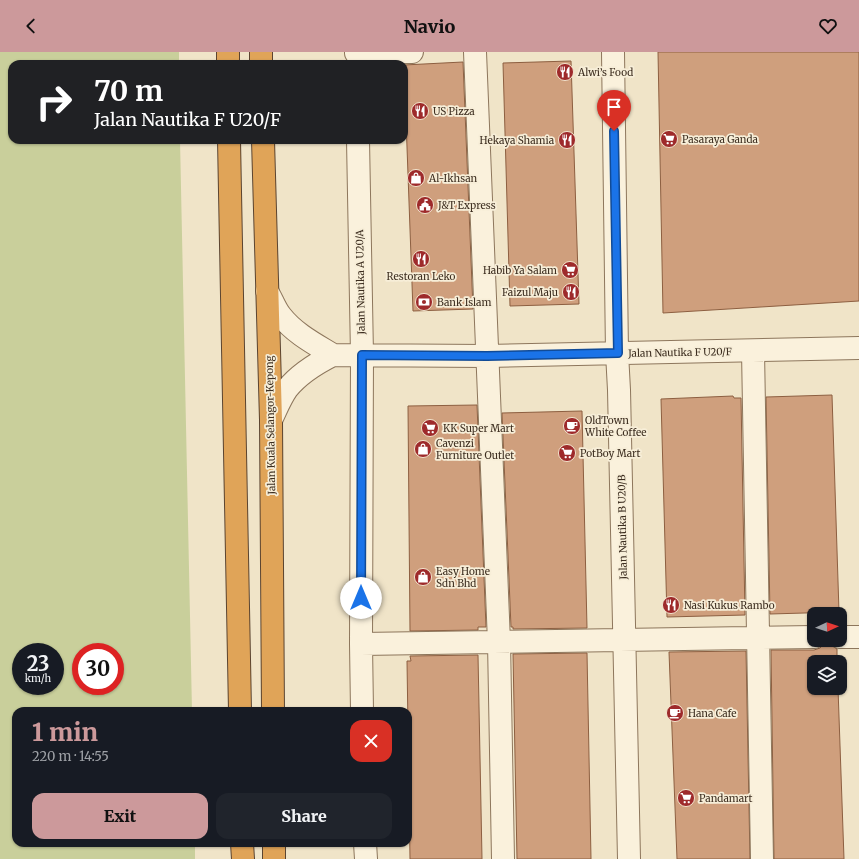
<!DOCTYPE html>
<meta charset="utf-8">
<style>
body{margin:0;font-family:Merriweather,serif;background:#20242c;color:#f1f3f6;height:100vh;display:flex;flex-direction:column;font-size:15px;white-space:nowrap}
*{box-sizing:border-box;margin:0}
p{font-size:13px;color:#9ea1a6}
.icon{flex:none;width:22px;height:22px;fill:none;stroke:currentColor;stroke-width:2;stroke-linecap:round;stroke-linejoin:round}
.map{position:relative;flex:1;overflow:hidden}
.panel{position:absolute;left:12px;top:655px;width:400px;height:140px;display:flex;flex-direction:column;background:#171b24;border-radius:12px;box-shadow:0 1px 3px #0004}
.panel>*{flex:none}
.top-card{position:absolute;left:8px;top:8px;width:400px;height:84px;border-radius:12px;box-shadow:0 1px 3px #0004;background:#202124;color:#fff;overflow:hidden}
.needle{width:26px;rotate:87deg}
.tools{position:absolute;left:807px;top:555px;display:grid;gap:8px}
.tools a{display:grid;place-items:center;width:40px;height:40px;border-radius:8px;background:#171b24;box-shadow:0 1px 3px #0004;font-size:20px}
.speed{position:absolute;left:12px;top:591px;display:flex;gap:8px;font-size:20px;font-weight:700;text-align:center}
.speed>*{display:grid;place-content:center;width:52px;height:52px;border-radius:50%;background:#171b24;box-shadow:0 1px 3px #0004;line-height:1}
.speed small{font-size:10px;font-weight:400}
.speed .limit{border:6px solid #d22;background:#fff;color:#111}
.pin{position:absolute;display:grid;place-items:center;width:34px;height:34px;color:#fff;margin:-41px -17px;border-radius:50% 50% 50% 0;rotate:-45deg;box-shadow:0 0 4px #0007}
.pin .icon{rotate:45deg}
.me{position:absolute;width:44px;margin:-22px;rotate:0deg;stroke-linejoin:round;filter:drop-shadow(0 0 3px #0008)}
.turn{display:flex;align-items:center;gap:14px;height:84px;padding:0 20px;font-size:18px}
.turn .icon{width:52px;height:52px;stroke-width:2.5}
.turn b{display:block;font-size:28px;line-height:34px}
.round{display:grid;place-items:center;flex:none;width:42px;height:42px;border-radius:12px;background:#20242c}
.head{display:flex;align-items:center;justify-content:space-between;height:68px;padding:0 20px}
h1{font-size:24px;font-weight:800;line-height:30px;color:#cc999b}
.action{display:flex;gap:8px;margin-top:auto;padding:8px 20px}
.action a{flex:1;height:46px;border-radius:12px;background:#cc999b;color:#111;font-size:16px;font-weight:800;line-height:46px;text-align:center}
.action a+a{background:#20242c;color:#f1f3f6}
header{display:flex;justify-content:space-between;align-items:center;height:52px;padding:0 20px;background:#cc999b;color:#111;font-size:18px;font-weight:800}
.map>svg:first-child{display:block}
</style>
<header><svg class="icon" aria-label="back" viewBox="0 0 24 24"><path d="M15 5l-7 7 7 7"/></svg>Navio<svg class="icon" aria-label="heart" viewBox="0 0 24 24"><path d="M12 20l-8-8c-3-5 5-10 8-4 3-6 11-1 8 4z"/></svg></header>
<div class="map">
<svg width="859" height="807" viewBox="0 0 859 807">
<rect width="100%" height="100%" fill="#f0e4c8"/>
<path fill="#c9cf9b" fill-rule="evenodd" d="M0 0H179V12H12V88H180L192 659H16V791H195V807H0ZM21 600H55V634H21ZM81 600H115V634H81Z"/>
<path fill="#cf9f7d" stroke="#8d5f41" d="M658 0H859V249L663 261Z
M571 9 579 252 510 254 503 11Z
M463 10 473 257 413 259 404 13Z
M832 343 839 560 770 562 766 345Z
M733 344 734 346H741L745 563 667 565 661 347Z
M477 353 486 575H478V578L410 579 408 354Z
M582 359 587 576 513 577V575H511L502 361Z
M823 593H831L837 597V610H814V636H838L844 807H774L771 598H814L820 596Z
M746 599 750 807H677L669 600Z
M587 601 591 807H517L513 602Z
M478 603 482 807H410L407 609H411L410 604Z"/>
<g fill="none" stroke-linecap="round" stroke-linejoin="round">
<g stroke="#8d765c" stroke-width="24">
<path id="minor" d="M475 0 499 590 503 807
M613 0 617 301 619 338 629 807
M356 1 412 0
M358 88 362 303 361 592 362 659
M267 239C272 247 275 257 281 264 294 281 315 292 333 303
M753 299 762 807
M271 368C276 358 280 347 287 337 299 322 315 312 333 303L487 304 859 296
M840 585H859
M361 592 814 585
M365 791 366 807"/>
</g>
<g stroke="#5b4430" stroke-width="24">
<path id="highway" d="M228 0V12
M261 0V12
M229 88 240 659
M263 88 271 368 273 659
M242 791 243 807
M274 791V807"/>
</g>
<use href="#minor" stroke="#faf1dc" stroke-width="22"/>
<use href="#highway" stroke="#e0a458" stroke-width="22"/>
</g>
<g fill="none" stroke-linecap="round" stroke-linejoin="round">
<g stroke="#114b97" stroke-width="10">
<path id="route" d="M361 546 362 303 487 304 618 301 614 79"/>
</g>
<use href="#route" stroke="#1a73e8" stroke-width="7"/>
</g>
<defs>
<g id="restaurant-disc" transform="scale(0.9)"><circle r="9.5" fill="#9e2a2b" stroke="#f7eed8"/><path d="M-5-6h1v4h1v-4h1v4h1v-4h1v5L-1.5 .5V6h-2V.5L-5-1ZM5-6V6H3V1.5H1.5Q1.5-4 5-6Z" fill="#fff"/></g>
<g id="supermarket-disc" transform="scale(0.9)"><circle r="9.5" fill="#9e2a2b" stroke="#f7eed8"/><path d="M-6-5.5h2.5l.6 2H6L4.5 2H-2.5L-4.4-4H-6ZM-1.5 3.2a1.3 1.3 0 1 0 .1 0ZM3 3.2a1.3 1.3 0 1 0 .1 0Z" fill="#fff"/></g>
<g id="shop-disc" transform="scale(0.9)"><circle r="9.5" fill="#9e2a2b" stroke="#f7eed8"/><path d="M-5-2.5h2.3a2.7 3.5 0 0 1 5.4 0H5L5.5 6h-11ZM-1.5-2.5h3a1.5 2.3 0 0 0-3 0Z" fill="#fff"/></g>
<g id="civic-disc" transform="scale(0.9)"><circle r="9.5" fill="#9e2a2b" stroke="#f7eed8"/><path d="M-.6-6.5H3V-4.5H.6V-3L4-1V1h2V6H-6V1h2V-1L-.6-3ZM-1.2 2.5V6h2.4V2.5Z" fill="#fff"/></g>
<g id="bank-disc" transform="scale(0.9)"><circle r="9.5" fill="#9e2a2b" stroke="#f7eed8"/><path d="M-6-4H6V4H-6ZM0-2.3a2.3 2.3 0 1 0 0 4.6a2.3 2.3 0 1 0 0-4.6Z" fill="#fff"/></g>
<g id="cafe-disc" transform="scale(0.9)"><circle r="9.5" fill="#9e2a2b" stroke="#f7eed8"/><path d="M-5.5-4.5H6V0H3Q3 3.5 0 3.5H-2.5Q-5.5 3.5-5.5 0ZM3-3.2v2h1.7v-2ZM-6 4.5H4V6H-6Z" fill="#fff"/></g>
</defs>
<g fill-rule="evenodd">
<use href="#restaurant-disc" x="565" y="20"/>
<use href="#restaurant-disc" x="420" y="59"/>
<use href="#supermarket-disc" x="669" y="87"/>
<use href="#restaurant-disc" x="567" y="88"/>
<use href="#shop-disc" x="416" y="126"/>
<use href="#civic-disc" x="425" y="153"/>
<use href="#restaurant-disc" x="421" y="207"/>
<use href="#supermarket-disc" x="570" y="218"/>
<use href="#restaurant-disc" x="571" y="240"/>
<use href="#bank-disc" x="424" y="250"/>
<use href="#cafe-disc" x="572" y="374"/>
<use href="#supermarket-disc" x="430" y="376"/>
<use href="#shop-disc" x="423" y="397"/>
<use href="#supermarket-disc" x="567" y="401"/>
<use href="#shop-disc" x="423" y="525"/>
<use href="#restaurant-disc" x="671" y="553"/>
<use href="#cafe-disc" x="675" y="661"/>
<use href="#supermarket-disc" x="686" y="746"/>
</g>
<g text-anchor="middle" stroke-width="3.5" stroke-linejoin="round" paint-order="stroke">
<g font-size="10" fill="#3d2e20" stroke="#f7eed8" text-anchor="start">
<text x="578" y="24">Alwi’s Food</text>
<text x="433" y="63">US Pizza</text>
<text x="682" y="91">Pasaraya Ganda</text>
<text x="554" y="92" text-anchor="end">Hekaya Shamia</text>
<text x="429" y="130">Al-Ikhsan</text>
<text x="438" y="157">J&amp;T Express</text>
<text x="557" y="222" text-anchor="end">Habib Ya Salam</text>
<text x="421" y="228" text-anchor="middle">Restoran Leko</text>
<text x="558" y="244" text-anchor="end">Faizul Maju</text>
<text x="437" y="254">Bank Islam</text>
<text x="585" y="372">OldTown<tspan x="585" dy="12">White Coffee</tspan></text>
<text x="443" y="380">KK Super Mart</text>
<text x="436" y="395">Cavenzi<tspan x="436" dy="12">Furniture Outlet</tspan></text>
<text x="580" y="405">PotBoy Mart</text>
<text x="436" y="523">Easy Home<tspan x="436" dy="12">Sdn Bhd</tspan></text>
<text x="684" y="557">Nasi Kukus Rambo</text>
<text x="688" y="665">Hana Cafe</text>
<text x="699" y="750">Pandamart</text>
</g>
<g font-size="10" fill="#3d2e20" stroke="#f7eed8">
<text transform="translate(360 230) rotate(-91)" y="4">Jalan Nautika A U20/A</text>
<text transform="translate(680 300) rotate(-1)" y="4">Jalan Nautika F U20/F</text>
<text transform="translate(270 373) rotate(-91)" y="4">Jalan Kuala Selangor-Kepong</text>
<text transform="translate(622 475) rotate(-91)" y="4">Jalan Nautika B U20/B</text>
</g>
</g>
</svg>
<div class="tools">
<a><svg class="needle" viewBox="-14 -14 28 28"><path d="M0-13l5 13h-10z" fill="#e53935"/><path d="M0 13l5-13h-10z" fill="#9ea1a6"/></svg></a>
<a><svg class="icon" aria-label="layers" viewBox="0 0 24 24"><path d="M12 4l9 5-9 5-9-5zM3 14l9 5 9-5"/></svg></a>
</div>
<div class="speed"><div>23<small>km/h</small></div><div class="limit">30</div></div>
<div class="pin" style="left:614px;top:79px;background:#d93025"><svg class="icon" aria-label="arrive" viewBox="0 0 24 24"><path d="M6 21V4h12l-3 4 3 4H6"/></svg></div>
<svg class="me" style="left:361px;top:546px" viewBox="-20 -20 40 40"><circle r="19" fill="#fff"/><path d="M0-13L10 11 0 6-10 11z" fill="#1a73e8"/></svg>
<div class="top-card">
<div class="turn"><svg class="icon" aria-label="right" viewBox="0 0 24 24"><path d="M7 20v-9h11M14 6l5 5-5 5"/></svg><div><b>70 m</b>Jalan Nautika F U20/F</div></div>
</div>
<section class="panel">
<div class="head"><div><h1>1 min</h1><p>220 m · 14:55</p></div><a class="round" style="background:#d93025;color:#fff"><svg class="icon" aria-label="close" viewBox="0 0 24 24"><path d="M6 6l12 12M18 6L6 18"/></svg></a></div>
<div class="action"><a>Exit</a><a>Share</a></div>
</section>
</div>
